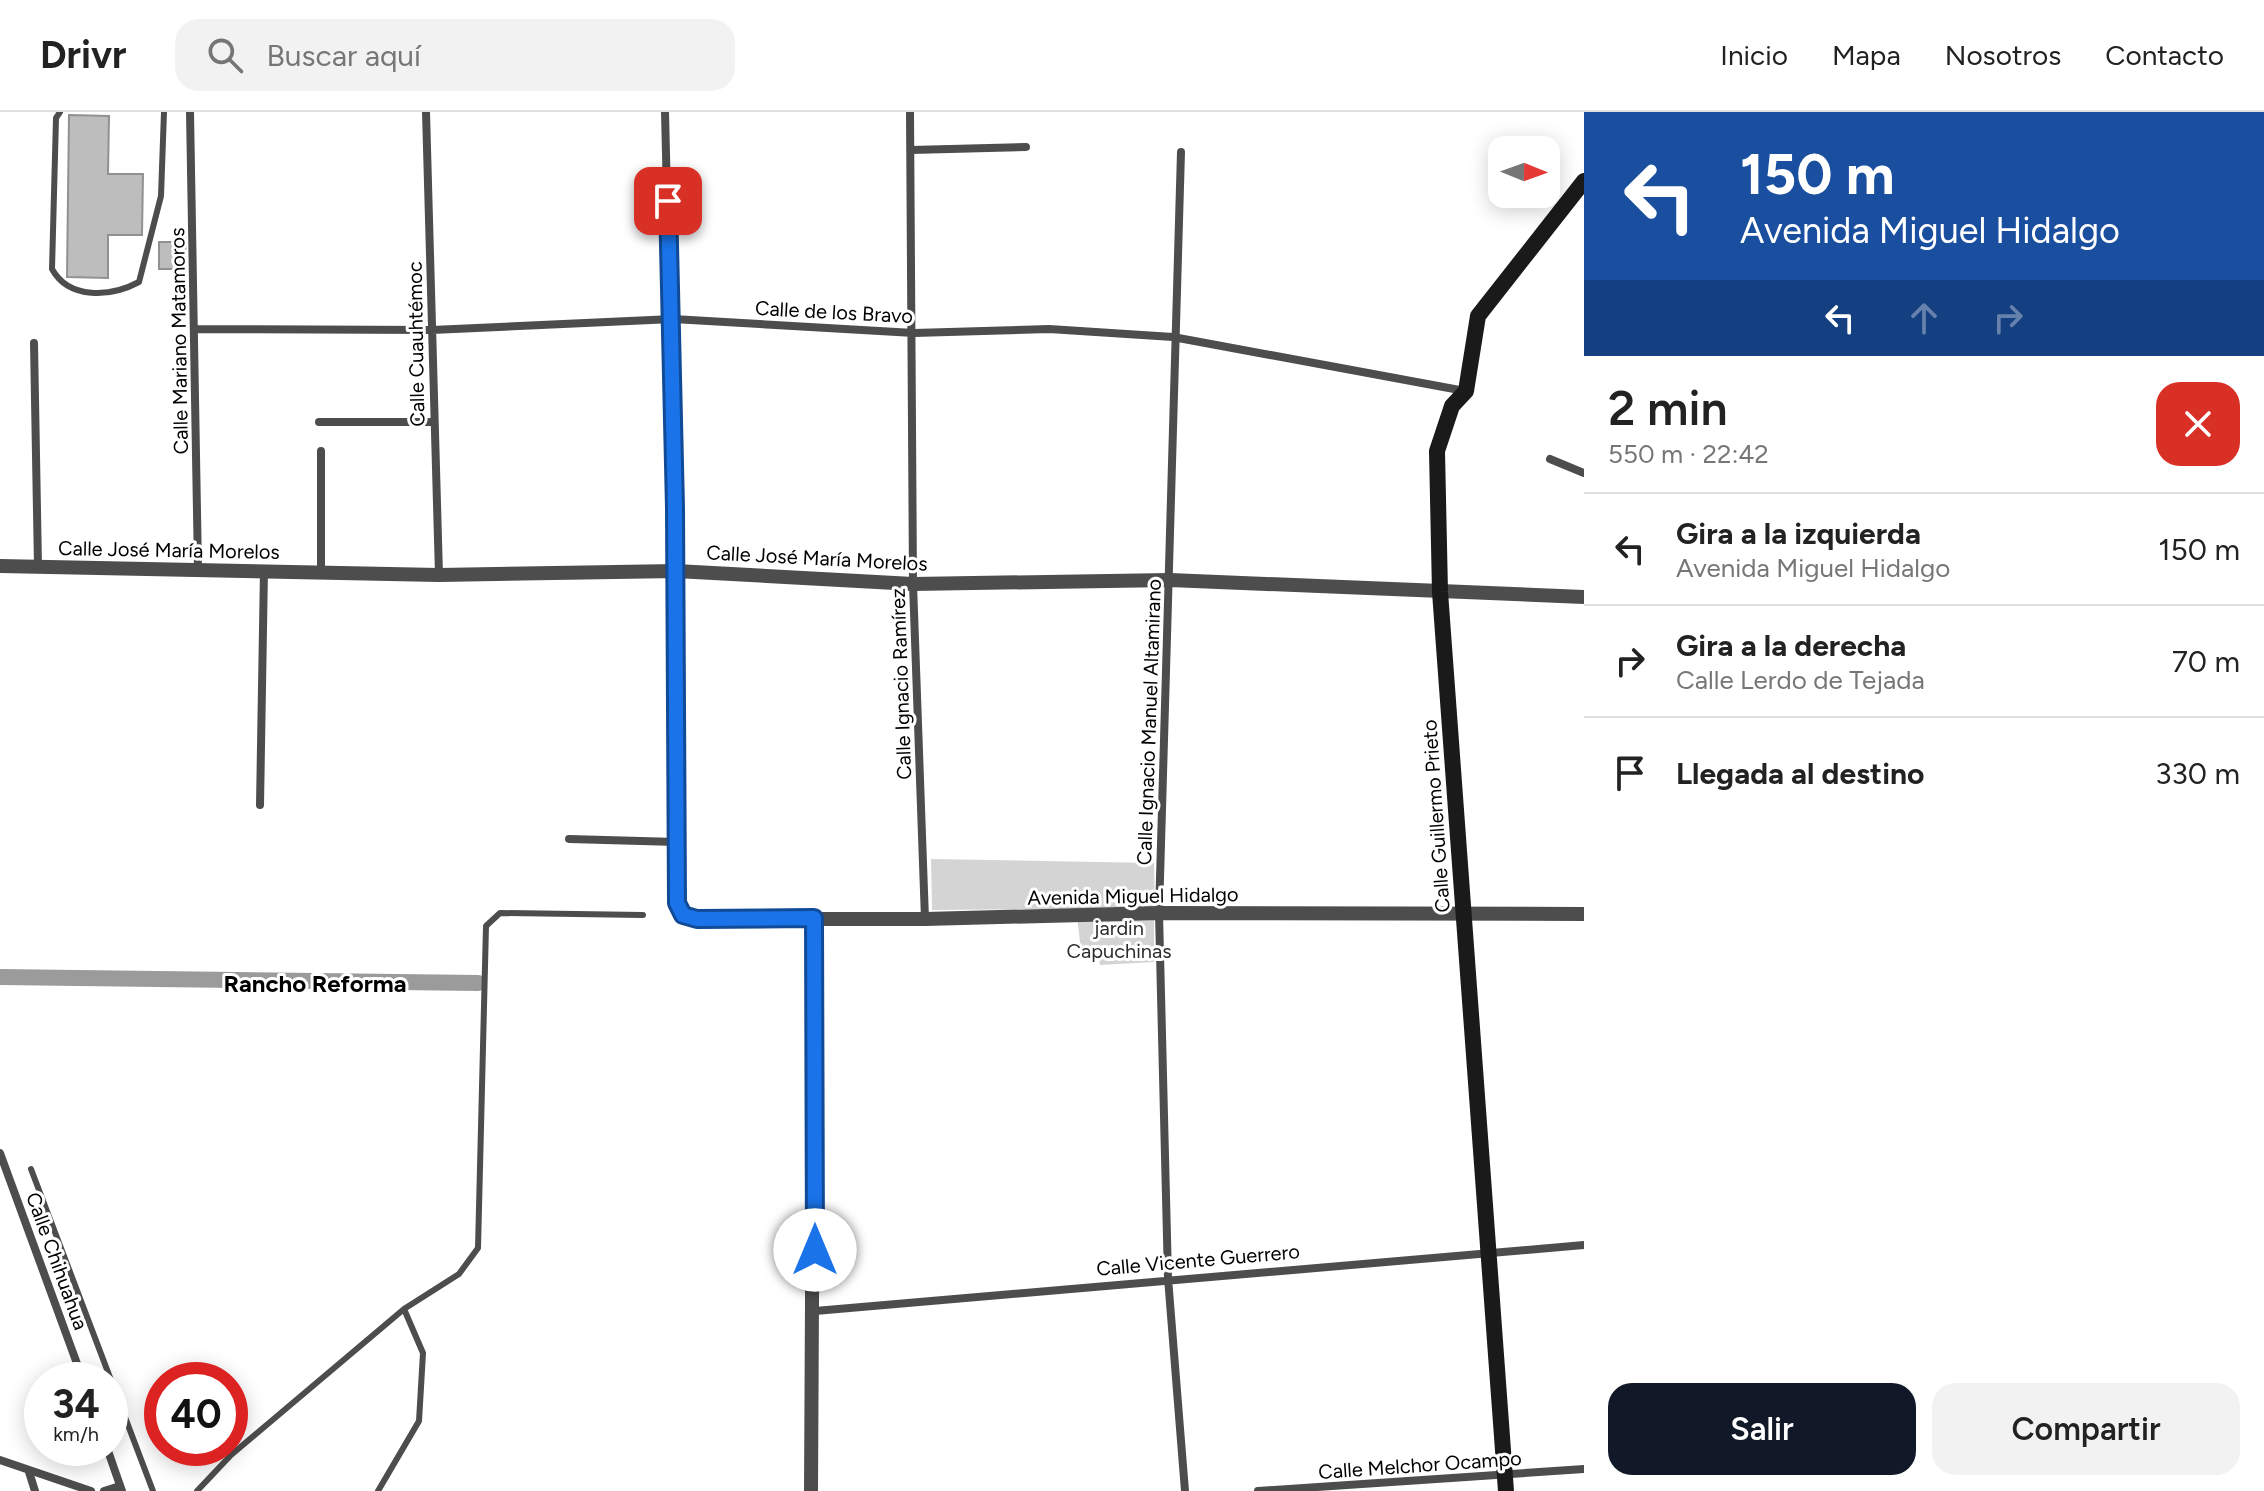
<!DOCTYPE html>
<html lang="es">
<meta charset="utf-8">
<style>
body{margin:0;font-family:Figtree,sans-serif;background:#f2f2f2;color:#222;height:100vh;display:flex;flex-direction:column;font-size:30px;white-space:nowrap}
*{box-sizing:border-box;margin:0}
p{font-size:26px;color:#767676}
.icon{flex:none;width:44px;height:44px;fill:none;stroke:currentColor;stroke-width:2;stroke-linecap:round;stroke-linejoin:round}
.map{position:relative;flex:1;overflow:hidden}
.panel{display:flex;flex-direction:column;background:#fff;width:680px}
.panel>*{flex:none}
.guide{background:#1a4fa0;color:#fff;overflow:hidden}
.needle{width:52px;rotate:91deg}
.tools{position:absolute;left:1488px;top:24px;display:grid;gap:16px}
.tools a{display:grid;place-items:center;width:72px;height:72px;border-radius:16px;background:#fff;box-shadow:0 4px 20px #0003;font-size:40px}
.speed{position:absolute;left:24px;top:1250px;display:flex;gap:16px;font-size:40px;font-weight:700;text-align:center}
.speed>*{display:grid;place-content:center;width:104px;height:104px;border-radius:50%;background:#fff;box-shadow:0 4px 20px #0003;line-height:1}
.speed small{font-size:20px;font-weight:400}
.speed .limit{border:12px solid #d22;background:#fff;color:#111}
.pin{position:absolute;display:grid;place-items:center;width:68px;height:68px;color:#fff;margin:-34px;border-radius:16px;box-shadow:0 4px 12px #0006}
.me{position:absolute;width:88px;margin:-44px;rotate:0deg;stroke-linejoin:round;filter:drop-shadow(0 0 6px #0008)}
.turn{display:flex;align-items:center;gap:28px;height:168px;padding:0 24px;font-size:36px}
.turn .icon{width:104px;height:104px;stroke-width:2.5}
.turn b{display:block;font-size:56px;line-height:68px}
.lanes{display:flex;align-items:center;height:76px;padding:0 24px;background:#0003;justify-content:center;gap:40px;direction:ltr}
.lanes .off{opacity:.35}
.round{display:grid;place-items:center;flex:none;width:84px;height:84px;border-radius:24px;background:#f2f2f2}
.summary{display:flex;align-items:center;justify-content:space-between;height:136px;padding:0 24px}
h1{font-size:48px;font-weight:600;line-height:60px}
.action{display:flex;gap:16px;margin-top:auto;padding:16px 24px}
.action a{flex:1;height:92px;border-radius:24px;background:#111827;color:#fff;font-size:32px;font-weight:600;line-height:92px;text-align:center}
.action a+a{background:#f2f2f2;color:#222}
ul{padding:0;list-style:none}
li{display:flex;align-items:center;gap:24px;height:112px;padding:0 24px;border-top:2px solid #e0e0e0}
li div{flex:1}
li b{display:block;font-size:30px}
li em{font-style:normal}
header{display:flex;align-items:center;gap:48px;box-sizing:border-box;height:112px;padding:0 40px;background:#fff;border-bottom:2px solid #e0e0e0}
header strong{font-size:38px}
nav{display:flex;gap:44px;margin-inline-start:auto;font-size:28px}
.search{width:560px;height:72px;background:#f2f2f2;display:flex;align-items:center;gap:20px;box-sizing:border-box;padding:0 28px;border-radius:24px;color:#767676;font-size:30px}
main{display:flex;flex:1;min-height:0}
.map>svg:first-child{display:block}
</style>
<header>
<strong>Drivr</strong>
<div class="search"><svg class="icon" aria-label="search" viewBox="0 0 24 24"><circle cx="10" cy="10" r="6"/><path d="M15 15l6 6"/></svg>Buscar aquí</div>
<nav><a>Inicio</a><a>Mapa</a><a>Nosotros</a><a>Contacto</a></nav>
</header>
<main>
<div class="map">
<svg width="1584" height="1379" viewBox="0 0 1584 1379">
<rect width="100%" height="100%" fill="#fff"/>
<path fill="#d4d4d4" d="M931 747 1154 751 1155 796 932 798Z
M1077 804 1154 805V850L1100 853 1098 838 1081 839Z"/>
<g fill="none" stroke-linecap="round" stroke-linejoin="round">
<path stroke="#9b9b9b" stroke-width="16" d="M0 865 478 871"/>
</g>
<path fill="#bdbdbd" stroke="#919191" stroke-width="2" d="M69 3 109 4 108 62H143L142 123H108V166L67 165Z
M175 122H185L186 157H159V130H175Z"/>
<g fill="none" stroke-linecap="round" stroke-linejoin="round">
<path stroke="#4d4d4d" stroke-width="6" d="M60 0 56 6 52 157C69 188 111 185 139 170L161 84 164 0
M31 1057 153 1379
M197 1379 231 1343 404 1197 459 1162 478 1136 486 814 500 801 643 803
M378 1379 419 1309 423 1241 404 1197"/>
<path stroke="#4d4d4d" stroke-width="8" d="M190 0 198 457
M426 0 439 463
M665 0 676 459
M910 0 913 472 925 807
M911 38 1026 35
M1181 40 1159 801 1168 1166 1185 1379
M196 217 432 218 673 207 914 221 1049 217 1173 225 1465 279
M34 231 38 455
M319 310H433
M1550 347 1584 361
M321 460V339
M260 693 264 458
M569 727 677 730
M0 1041 83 1268
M815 1199 1584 1133
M107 1336 122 1379
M0 1348 91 1379
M29 1360 35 1379
M104 1379 120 1374
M1258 1379 1584 1357"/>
<path stroke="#4d4d4d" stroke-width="14" d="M0 454 439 463 676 459 913 472 1170 468 1584 485
M676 459 677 791 683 803 697 807H925L1159 801 1584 802
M811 1379 814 806"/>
<path stroke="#1a1a1a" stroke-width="16" d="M1506 1379 1440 480 1437 339 1452 294 1466 279 1478 204 1584 69"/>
</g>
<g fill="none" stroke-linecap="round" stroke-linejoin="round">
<g stroke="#114b97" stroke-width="20">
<path id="route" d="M668 89 675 396 677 791 683 803 697 807 814 806 815 1138"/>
</g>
<use href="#route" stroke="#1a73e8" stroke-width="14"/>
</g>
<g text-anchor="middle" stroke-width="6" stroke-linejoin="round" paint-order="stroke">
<g font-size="20" fill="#000" stroke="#fff">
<text transform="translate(834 200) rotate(3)" y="7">Calle de los Bravo</text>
<text transform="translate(179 229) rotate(-91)" y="7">Calle Mariano Matamoros</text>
<text transform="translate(416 232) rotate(-91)" y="7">Calle Cuauhtémoc</text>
<text transform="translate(169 438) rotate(1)" y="7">Calle José María Morelos</text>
<text transform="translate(817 446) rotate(3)" y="7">Calle José María Morelos</text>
<text transform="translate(901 572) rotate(-92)" y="7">Calle Ignacio Ramírez</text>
<text transform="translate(1149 610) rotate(-88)" y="7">Calle Ignacio Manuel Altamirano</text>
<text transform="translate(1436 704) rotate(-94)" y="7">Calle Guillermo Prieto</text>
<text transform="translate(1133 784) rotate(-1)" y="7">Avenida Miguel Hidalgo</text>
<text transform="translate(1198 1148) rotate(-5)" y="7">Calle Vicente Guerrero</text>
<text transform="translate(57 1149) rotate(70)" y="7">Calle Chihuahua</text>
<text transform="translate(1420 1353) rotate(-4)" y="7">Calle Melchor Ocampo</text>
</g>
<g font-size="20" fill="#2b2b2b" stroke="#fff">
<text x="1119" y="823">jardin<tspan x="1119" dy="23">Capuchinas</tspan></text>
</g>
<g font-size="24" font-weight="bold" fill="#000" stroke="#fff">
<text x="315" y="880">Rancho Reforma</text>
</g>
</g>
</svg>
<div class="tools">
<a><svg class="needle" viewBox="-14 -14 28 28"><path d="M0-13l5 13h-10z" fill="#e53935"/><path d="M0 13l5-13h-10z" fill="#767676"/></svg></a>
</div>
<div class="speed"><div>34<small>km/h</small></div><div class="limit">40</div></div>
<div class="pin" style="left:668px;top:89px;background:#d93025"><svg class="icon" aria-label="arrive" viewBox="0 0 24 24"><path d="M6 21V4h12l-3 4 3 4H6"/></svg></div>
<svg class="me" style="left:815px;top:1138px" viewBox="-20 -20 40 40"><circle r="19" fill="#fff"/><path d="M0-13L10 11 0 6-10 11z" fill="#1a73e8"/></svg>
</div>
<section class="panel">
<div class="guide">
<div class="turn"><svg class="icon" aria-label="left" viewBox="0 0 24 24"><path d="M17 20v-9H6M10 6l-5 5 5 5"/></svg><div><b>150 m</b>Avenida Miguel Hidalgo</div></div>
<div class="lanes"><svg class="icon" aria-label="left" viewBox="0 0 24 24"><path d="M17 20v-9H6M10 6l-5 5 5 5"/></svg><svg class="icon off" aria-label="ahead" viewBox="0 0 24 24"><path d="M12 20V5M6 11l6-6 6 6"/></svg><svg class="icon off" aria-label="right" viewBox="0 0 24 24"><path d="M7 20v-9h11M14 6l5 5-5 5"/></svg></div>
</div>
<div class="summary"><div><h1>2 min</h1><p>550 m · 22:42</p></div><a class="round" style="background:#d93025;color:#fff"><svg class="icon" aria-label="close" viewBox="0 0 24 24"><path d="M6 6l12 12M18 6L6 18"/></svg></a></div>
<ul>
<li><svg class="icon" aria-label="left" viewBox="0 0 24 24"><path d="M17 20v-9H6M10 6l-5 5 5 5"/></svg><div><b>Gira a la izquierda</b><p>Avenida Miguel Hidalgo</p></div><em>150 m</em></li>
<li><svg class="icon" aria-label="right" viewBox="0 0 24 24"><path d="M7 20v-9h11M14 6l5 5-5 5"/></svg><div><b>Gira a la derecha</b><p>Calle Lerdo de Tejada</p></div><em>70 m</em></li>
<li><svg class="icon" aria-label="arrive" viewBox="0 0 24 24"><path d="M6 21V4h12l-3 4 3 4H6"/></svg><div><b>Llegada al destino</b></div><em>330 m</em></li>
</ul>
<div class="action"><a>Salir</a><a>Compartir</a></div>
</section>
</main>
